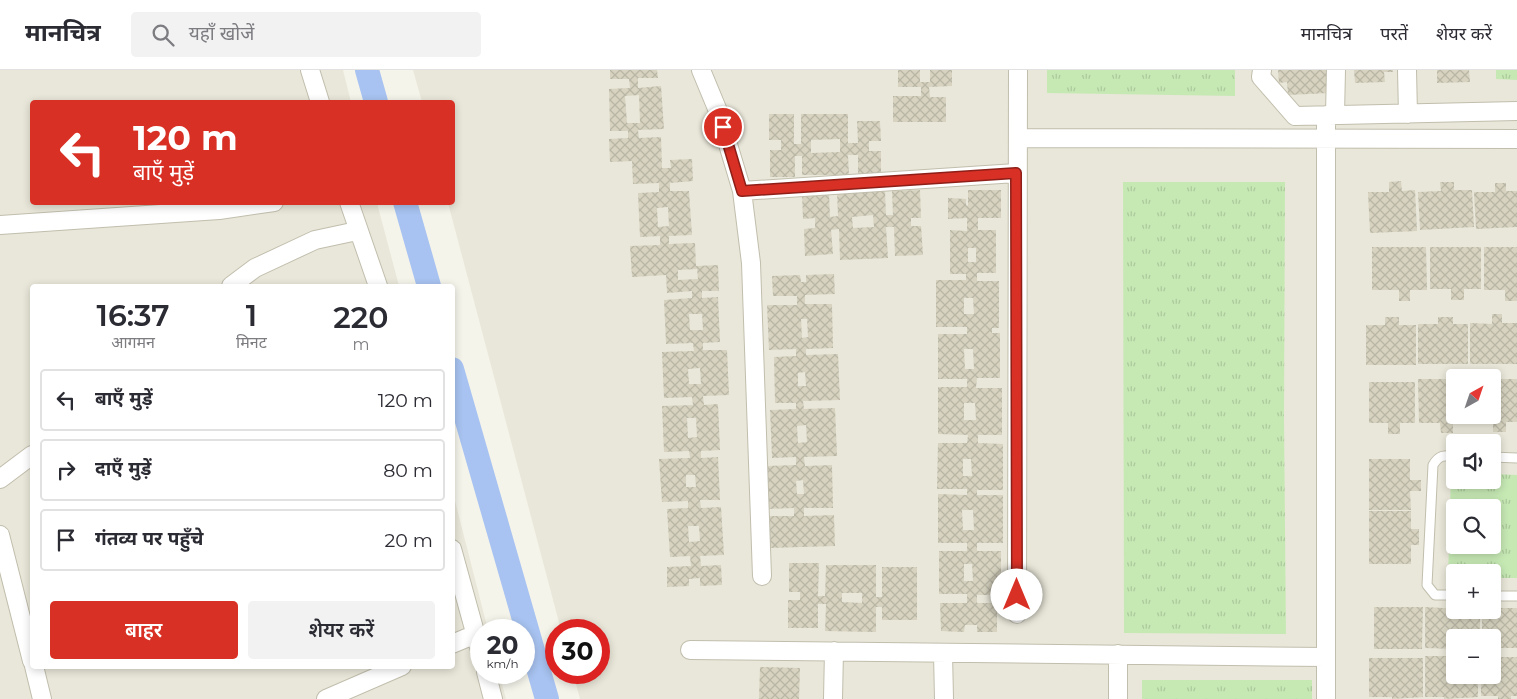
<!DOCTYPE html>
<html lang="hi">
<meta charset="utf-8">
<style>
body{margin:0;font-family:Montserrat,"Noto Sans Devanagari",sans-serif;background:#f2f2f3;color:#2b2b33;height:100vh;display:flex;flex-direction:column;font-size:19px;white-space:nowrap}
*{box-sizing:border-box;margin:0}
p{font-size:16px;color:#7c7c81}
.icon{flex:none;width:28px;height:28px;fill:none;stroke:currentColor;stroke-width:2;stroke-linecap:round;stroke-linejoin:round}
.map{position:relative;flex:1;overflow:hidden}
.sheet{position:absolute;left:30px;top:214px;width:425px;height:385px;display:flex;flex-direction:column;background:#fff;border-radius:5px;box-shadow:0 2px 8px #0003}
.sheet>*{flex:none}
.banner{position:absolute;left:30px;top:30px;width:425px;height:105px;border-radius:5px;box-shadow:0 2px 8px #0003;background:#d93025;color:#fff;overflow:hidden}
.needle{width:32px;rotate:40deg}
.buttons{position:absolute;left:1446px;top:299px;display:grid;gap:10px}
.buttons a{display:grid;place-items:center;width:55px;height:55px;border-radius:5px;background:#fff;box-shadow:0 2px 8px #0003;font-size:25px}
.speed{position:absolute;left:470px;top:549px;display:flex;gap:10px;font-size:25px;font-weight:700;text-align:center}
.speed>*{display:grid;place-content:center;width:65px;height:65px;border-radius:50%;background:#fff;box-shadow:0 2px 8px #0003;line-height:1}
.speed small{font-size:12px;font-weight:400}
.speed .limit{border:8px solid #d22;background:#fff;color:#111}
.pin{position:absolute;display:grid;place-items:center;width:42px;height:42px;color:#fff;margin:-21px;border:2px solid #fff;border-radius:50%;box-shadow:0 1px 5px #0007}
.me{position:absolute;width:55px;margin:-28px;rotate:0deg;stroke-linejoin:round;filter:drop-shadow(0 0 4px #0008)}
.turn{display:flex;align-items:center;gap:18px;height:105px;padding:0 20px;font-size:22px}
.turn .icon{width:65px;height:65px;stroke-width:2.5}
.turn b{display:block;font-size:35px;line-height:42px}
.eta{display:flex;justify-content:space-evenly;align-items:center;height:85px;text-align:center}
.eta b{font-size:30px;font-weight:600;line-height:35px}
.primary-button{display:flex;gap:10px;margin-top:auto;padding:10px 20px}
.primary-button a{flex:1;height:58px;border-radius:5px;background:#d93025;color:#fff;font-size:20px;font-weight:600;line-height:58px;text-align:center}
.primary-button a+a{background:#f2f2f3;color:#2b2b33}
ul{padding:0;list-style:none}
li{display:flex;align-items:center;gap:15px;height:62px;margin:0 10px 8px;padding:0 10px;border:2px solid #e1e1e2;border-radius:5px}
li div{flex:1}
li b{display:block;font-size:19px}
li em{font-style:normal}
header{display:flex;align-items:center;gap:30px;box-sizing:border-box;height:70px;padding:0 25px;background:#fff;border-bottom:1px solid #e1e1e2}
header strong{font-size:24px}
nav{display:flex;gap:28px;margin-inline-start:auto;font-size:18px}
.search{width:350px;height:45px;background:#f2f2f3;display:flex;align-items:center;gap:12px;box-sizing:border-box;padding:0 18px;border-radius:5px;color:#7c7c81;font-size:19px}
.map>svg:first-child{display:block}
</style>
<header>
<strong>मानचित्र</strong>
<div class="search"><svg class="icon" aria-label="search" viewBox="0 0 24 24"><circle cx="10" cy="10" r="6"/><path d="M15 15l6 6"/></svg>यहाँ खोजें</div>
<nav><a>मानचित्र</a><a>परतें</a><a>शेयर करें</a></nav>
</header>
<div class="map">
<svg width="1517" height="629" viewBox="0 0 1517 629">
<defs>
<pattern id="park-tufts" width="24" height="20" patternUnits="userSpaceOnUse" patternTransform="scale(1.25)"><rect width="24" height="20" fill="#c6e9b4"/><path d="M3 7l-1-3M5 7V3M7 7l1-3M15 17l-1-3M17 17v-4M19 17l1-3" fill="none" stroke="#acc99c"/></pattern>
<pattern id="building-cross-hatch" width="8" height="8" patternUnits="userSpaceOnUse" patternTransform="scale(1.25)"><rect width="8" height="8" fill="#d7d3c0"/><path d="M0 0l8 8M0 8l8-8" fill="none" stroke="#bab6a6"/></pattern>
</defs>
<rect width="100%" height="100%" fill="#f5f4eb"/>
<path fill="#e9e7d9" fill-rule="evenodd" d="M0 0H343L351 32H32V132L377 133 399 216H32V596H452L453 423 488 560H481V602L499 603 506 629H0Z
M413 0H1517V629H580L573 603 599 602V560H561L448 133 452 132V32H422ZM1455 308H1492V345H1455ZM1455 372H1492V410H1455ZM1455 438H1492V475H1455ZM1455 502H1492V540H1455ZM1455 568H1492V605H1455Z"/>
<path fill="url(#park-tufts)" fill-rule="evenodd" d="M1047 0H1235V26L1047 23Z
M1496 0H1517V10L1496 9Z
M1123 112H1285L1284 348 1286 564 1124 563Z
M1451 404H1455V410H1492L1493 404 1517 405V508H1493L1492 502H1455V508H1448ZM1455 438H1492V475H1455Z
M1142 610H1312V629H1142Z"/>
<g fill="none" stroke-linecap="round" stroke-linejoin="round">
<path stroke="#a8c3f1" stroke-width="24" d="M367 0 376 32
M405 132 429 216
M452 299 547 629"/>
</g>
<path fill="url(#building-cross-hatch)" fill-rule="evenodd" d="M610 0H657L658 8H638V18L661 16 664 59 638 60 639 68 661 67 662 98H671L670 90 692 89 693 111 670 113V121H689L692 165 669 166V174L695 173 696 196 718 195 719 221H702V228L718 227 720 272 703 273V280H727L729 325 703 326 704 335 718 334 720 380 701 381V388L718 387 720 430H700L701 438 721 437 724 485 700 486 701 496 721 495 722 515 700 516V508L689 509V516L667 517V497L691 496 690 486 670 487 667 439 688 438V431L662 432 659 389 690 388 689 381 664 382 662 336 693 335 692 327 664 328 662 282 694 281 693 273 666 274 664 230 692 228V221L667 223 666 205 632 207 630 176 660 175V166L640 167 638 123 659 122V113L633 114 632 91 610 92 609 69 628 68V61H610L609 19 630 18 629 9H610ZM639 25 640 53H627L625 26ZM668 137 669 156 658 157 657 138ZM697 199 698 209 678 210V200ZM689 244H702L703 260H690ZM700 298 701 314H689L688 299ZM687 348H696L697 367 688 368ZM686 405H695L696 417H686ZM688 456H699L700 471 689 472Z
M898 0H920V12H930V0H952V16L929 17 930 27H946V52H893V26H921V17H898Z
M1278 0H1328L1329 23 1288 25 1287 12 1279 13Z
M1354 0H1393V2H1384L1385 12 1355 13Z
M1437 0H1469L1470 12 1437 13Z
M769 44H794V74H801V44H848V73H858L857 51H880L881 71H869V81H881V109H858V85H848L849 105H802V86H795V107H770V80H781V70H769ZM840 69V82L811 83V70Z
M1401 111 1402 121 1415 120 1417 161 1370 163 1368 122H1389V112Z
M1440 112H1454V120H1472L1474 157 1420 160 1418 122 1441 121Z
M1495 113H1506V121H1517V157L1476 159 1474 122H1495Z
M920 120 921 148H911V156H921L923 185 895 186 894 157H886L888 188 840 190 839 159 831 160 833 184 805 186 804 159 815 158V148L803 149 802 125 829 123 830 147 838 146 837 123 885 121 886 145H893L892 121ZM873 145 874 157 853 158 852 147Z
M968 120H1001V148H978V160H996V203H977V211H999V258H992V263H1000V308H977L976 318H1002V365H978V373L1003 374V420H977V425H1003V473H977V481H1001V525H977V533H997V562H977V555H965L964 562 941 561 940 533H967V524H939V481H967V473H938V424L967 425V419H937L938 373H967L968 365 938 364V317H967V309H938V264H967V257H936V210H966V204H950V160L967 161V148L948 149V128L966 129V135L968 136ZM968 178H976V192H968ZM964 228H973L974 244H964ZM964 279H973L974 299H965ZM964 333H975L976 350H964ZM963 389H971L972 406H963ZM962 440H973L974 460H963ZM964 494H972L973 511H964Z
M1372 177H1426L1427 220H1410V231H1399V220H1372Z
M1430 177H1481V219H1464V230H1451V219H1430Z
M1484 177H1517V231H1505V220H1484Z
M834 204 835 224 805 225V234H832L833 278 806 279V285L838 284 840 330 803 331 804 339 835 338 837 386 804 387 805 396 832 395 833 438H804V446L834 445 835 476 769 478 768 446H794V438L768 439 767 396 796 395V387L772 388 770 340 796 339V333H775L774 287 796 286V279L769 280 767 235H797V226H773L772 206 800 205 801 212H806V205ZM801 249H807L808 267 802 268ZM805 302 806 316H798V303ZM806 355 807 372 798 373 797 356ZM803 410 804 424H797L796 411Z
M1492 244H1502V253H1517V294H1470V253L1492 254Z
M1385 247H1399V255H1416V295H1366V255H1385Z
M1438 247H1453V254H1468V294H1418V254H1438Z
M1418 309H1455V345H1468V353L1453 352V363H1441L1440 353H1419Z
M1492 309H1517V352H1506V362H1493V352H1471V345H1492Z
M1369 312H1415V353H1400V364H1388V353H1369Z
M1369 389H1410V410H1421V421H1410L1411 440H1369Z
M1369 441H1411V459H1419V475H1411V494H1369Z
M789 493H819L818 526H825L826 495H876V527H882V497H917V550H882V537H876V562L825 561 826 534H818V558H788V530H800V522H789ZM842 523H862V533L842 532Z
M1374 537H1423L1422 579H1374Z
M1425 537 1480 540V568H1455V579L1425 578Z
M1492 538H1517V578H1492V568H1482V540Z
M1425 586H1455V605H1478V627L1444 629V627H1425Z
M1492 587H1517V626H1511V629H1498V626H1481V605H1492Z
M1369 588H1423V627L1392 629V627H1369Z
M760 597 800 598 799 629H759Z"/>
<g fill="none" stroke-linecap="round" stroke-linejoin="round">
<g stroke="#c1bead" stroke-width="11">
<path id="service" d="M1455 386C1444 385 1439 385 1433 395L1427 515 1435 525H1455
M1492 387 1517 388
M1492 526H1517"/>
</g>
<g stroke="#c1bead" stroke-width="20">
<path id="minor" d="M310 0 320 32
M701 0 718 41 742 121 751 193 762 506
M1262 0 1261 7 1295 46 1517 41
M1407 0 1408 44
M1335 44 1336 0
M1018 68 1517 69
M742 121 1016 103
M349 132 378 216
M0 155 219 140 274 132
M231 216 255 198 315 170 357 161
M0 409 32 385
M0 465 32 591
M452 479 481 584
M1017 544 1018 0
M452 574 476 564
M690 580 1326 587
M943 583 944 629
M34 596 42 629
M486 602 493 629
M326 629 402 596
M833 629 834 581
M1118 629V584
M1326 629V45"/>
</g>
<use href="#service" stroke="#fff" stroke-width="9"/>
<use href="#minor" stroke="#fff" stroke-width="18"/>
</g>
<g fill="none" stroke-linecap="round" stroke-linejoin="round">
<g stroke="#8d1f18" stroke-width="12">
<path id="route" d="M723 57 742 121 1016 103 1017 525"/>
</g>
<use href="#route" stroke="#d93025" stroke-width="9"/>
</g>
</svg>
<div class="buttons">
<a><svg class="needle" viewBox="-14 -14 28 28"><path d="M0-13l5 13h-10z" fill="#e53935"/><path d="M0 13l5-13h-10z" fill="#7c7c81"/></svg></a>
<a><svg class="icon" aria-label="sound" viewBox="0 0 24 24"><path d="M4 9h4l5-4v14l-5-4H4zM17 9q2 3 0 6"/></svg></a>
<a><svg class="icon" aria-label="search" viewBox="0 0 24 24"><circle cx="10" cy="10" r="6"/><path d="M15 15l6 6"/></svg></a>
<a>+</a>
<a>−</a>
</div>
<div class="speed"><div>20<small>km/h</small></div><div class="limit">30</div></div>
<div class="pin" style="left:723px;top:57px;background:#d93025"><svg class="icon" aria-label="arrive" viewBox="0 0 24 24"><path d="M6 21V4h12l-3 4 3 4H6"/></svg></div>
<svg class="me" style="left:1017px;top:525px" viewBox="-20 -20 40 40"><circle r="19" fill="#fff"/><path d="M0-13L10 11 0 6-10 11z" fill="#d93025"/></svg>
<div class="banner">
<div class="turn"><svg class="icon" aria-label="left" viewBox="0 0 24 24"><path d="M17 20v-9H6M10 6l-5 5 5 5"/></svg><div><b>120 m</b>बाएँ मुड़ें</div></div>
</div>
<section class="sheet">
<div class="eta">
<div><b>16:37</b><p>आगमन</p></div>
<div><b>1</b><p>मिनट</p></div>
<div><b>220</b><p>m</p></div>
</div>
<ul>
<li><svg class="icon" aria-label="left" viewBox="0 0 24 24"><path d="M17 20v-9H6M10 6l-5 5 5 5"/></svg><div><b>बाएँ मुड़ें</b></div><em>120 m</em></li>
<li><svg class="icon" aria-label="right" viewBox="0 0 24 24"><path d="M7 20v-9h11M14 6l5 5-5 5"/></svg><div><b>दाएँ मुड़ें</b></div><em>80 m</em></li>
<li><svg class="icon" aria-label="arrive" viewBox="0 0 24 24"><path d="M6 21V4h12l-3 4 3 4H6"/></svg><div><b>गंतव्य पर पहुँचे</b></div><em>20 m</em></li>
</ul>
<div class="primary-button"><a>बाहर</a><a>शेयर करें</a></div>
</section>
</div>
